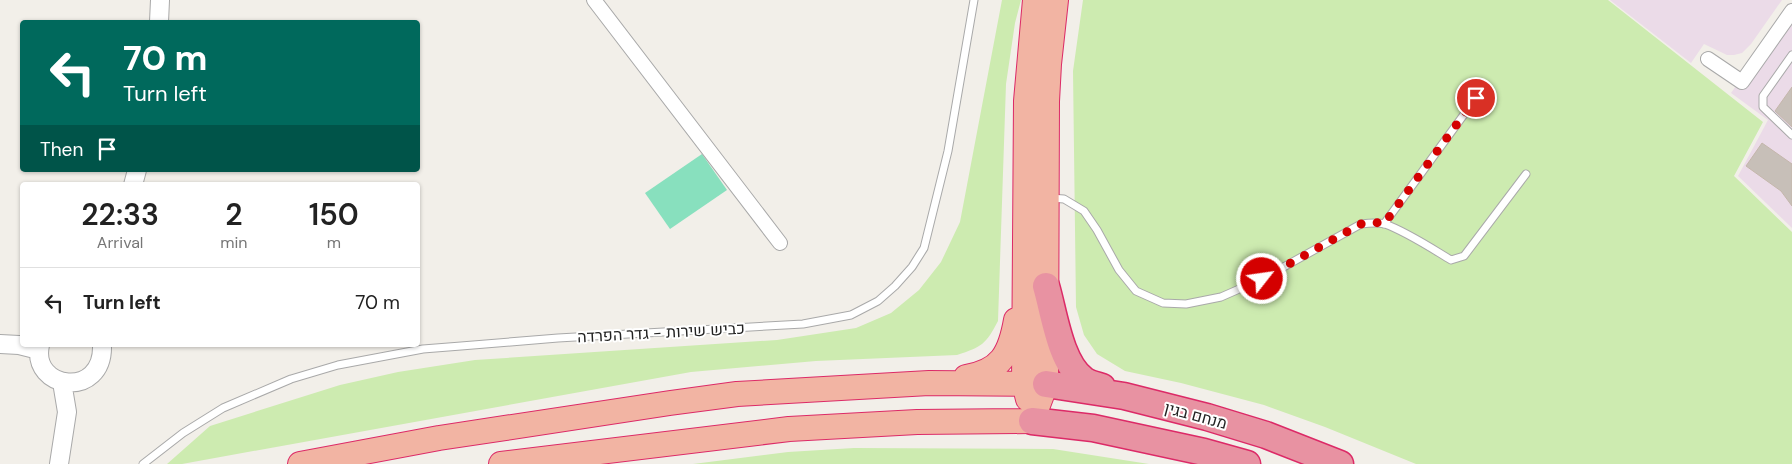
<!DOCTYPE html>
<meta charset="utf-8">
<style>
body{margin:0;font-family:"DM Sans",Heebo,sans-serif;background:#f2f2f2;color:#222;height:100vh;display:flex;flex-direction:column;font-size:19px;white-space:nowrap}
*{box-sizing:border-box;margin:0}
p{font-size:16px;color:#767676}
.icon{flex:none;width:28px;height:28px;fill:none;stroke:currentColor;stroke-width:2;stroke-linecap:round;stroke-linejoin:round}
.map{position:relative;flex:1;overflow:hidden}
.drawer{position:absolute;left:20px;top:182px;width:400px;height:165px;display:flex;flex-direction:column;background:#fff;border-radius:5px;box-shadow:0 1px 4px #0004}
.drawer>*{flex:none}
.banner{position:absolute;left:20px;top:20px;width:400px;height:152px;border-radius:5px;box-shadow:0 1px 4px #0004;background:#00695c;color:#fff;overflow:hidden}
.pin{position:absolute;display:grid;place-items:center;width:42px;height:42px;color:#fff;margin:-21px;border:2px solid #fff;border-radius:50%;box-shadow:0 1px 5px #0007}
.me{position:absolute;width:55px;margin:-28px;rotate:60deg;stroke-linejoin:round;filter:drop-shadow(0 0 4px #0008)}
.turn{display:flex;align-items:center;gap:18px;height:105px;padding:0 20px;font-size:22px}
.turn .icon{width:65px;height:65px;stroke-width:2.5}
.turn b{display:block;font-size:35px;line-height:42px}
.then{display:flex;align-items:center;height:48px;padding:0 20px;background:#0003;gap:10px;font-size:19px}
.eta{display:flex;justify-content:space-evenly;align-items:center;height:85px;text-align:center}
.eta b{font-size:30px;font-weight:600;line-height:35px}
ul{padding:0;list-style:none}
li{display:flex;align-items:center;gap:15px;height:70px;padding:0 20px;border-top:1px solid #e0e0e0}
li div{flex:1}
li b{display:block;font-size:19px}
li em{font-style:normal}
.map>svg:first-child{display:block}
</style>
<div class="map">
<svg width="1792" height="464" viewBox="0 0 1792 464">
<rect width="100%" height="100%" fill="#f2efe9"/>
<path fill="#ebdbe8" d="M1610 0H1782L1751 44 1742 53 1734 55H1727L1704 44 1691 63Z
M1792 8V228L1738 176 1768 120 1731 93Z"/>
<path fill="#cdebb0" d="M1002 0H1021L1015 23 1006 84 998 321C986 344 982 347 957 355L816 361 691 372 182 464H167L210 426 340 385 398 372 475 360 777 340 856 328 891 313 919 290 941 262 960 222Z
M1083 0H1608L1763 122 1734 176 1792 232V464H1416L1325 427 1264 405 1181 383 1125 371 1097 354 1084 335 1076 307 1073 71Z
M854 448 1053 449 1149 464H693L788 452Z"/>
<path fill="#88e0be" d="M702 154 727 190 670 229 645 193Z"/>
<path fill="#c7bfb8" stroke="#c4b6ab" d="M1792 87V127L1775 111Z
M1762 143 1792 164V206L1781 191 1746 166Z"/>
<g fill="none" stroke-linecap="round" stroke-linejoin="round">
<g stroke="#a9a9a9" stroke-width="9">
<path id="service" d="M1792 55 1763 96V107L1792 135
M1050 198 1064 199 1084 211 1097 230 1119 270 1136 291 1163 303 1186 304 1221 297 1262 279 1361 224C1369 223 1377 222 1385 224 1407 232 1431 248 1451 260L1464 256 1526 174
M1384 224 1476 98
M143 464 183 433 223 408 291 379 338 365 423 349 461 346 558 338 803 324 851 315 878 301 895 286 912 267 924 248 948 151 974 0"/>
</g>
<g stroke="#a9a9a9" stroke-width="16">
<path id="minor" d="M594 0 780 243
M1708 59 1742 82 1792 11"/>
</g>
<g stroke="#a9a9a9" stroke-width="20">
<path id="tertiary" d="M159 22 160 0
M133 185 137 170
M0 344 19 345 39 350
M40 345C30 390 104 400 102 345
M59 464 67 412 62 382"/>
</g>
<g stroke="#dc2a67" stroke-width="26">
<path id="trunk" d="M966 377C1001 371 1010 354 1016 320
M1028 399 1024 383 1026 101 1035 0
M1032 421 1046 384 1047 101 1049 64 1056 0
M300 464 439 438 670 403 737 394 929 383 1046 384
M501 464 789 429 917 422 1032 421"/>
</g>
<g stroke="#dc2a67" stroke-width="29">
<path id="motorway" d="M1046 286C1054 313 1060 363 1084 380 1089 384 1096 385 1102 387
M1046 384 1124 396 1207 417 1266 435 1340 464
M1032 421 1093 428 1204 452 1247 464"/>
</g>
<use href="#service" stroke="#fff" stroke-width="7"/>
<use href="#minor" stroke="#fff" stroke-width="14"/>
<use href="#tertiary" stroke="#fff" stroke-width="18"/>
<use href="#trunk" stroke="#f2b4a3" stroke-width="24"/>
<use href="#motorway" stroke="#e892a2" stroke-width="26"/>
</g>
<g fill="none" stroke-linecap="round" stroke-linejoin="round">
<path stroke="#d40000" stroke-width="9" stroke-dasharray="0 16.2" d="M1262 279 1361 224 1374 222 1384 224 1476 98"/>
</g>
<g text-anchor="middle" stroke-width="4" stroke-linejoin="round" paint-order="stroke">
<g font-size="16" fill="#222" stroke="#fff">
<text transform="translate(661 332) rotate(-3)" y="6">כביש שירות - גדר הפרדה</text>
<text transform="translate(1196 415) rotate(15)" y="6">מנחם בגין</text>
</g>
</g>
</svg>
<div class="pin" style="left:1476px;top:98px;background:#d93025"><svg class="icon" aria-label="arrive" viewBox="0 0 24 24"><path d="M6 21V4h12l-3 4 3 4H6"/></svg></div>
<svg class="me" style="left:1262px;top:279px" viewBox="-20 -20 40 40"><circle r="17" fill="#d40000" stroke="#fff" stroke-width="3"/><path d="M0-11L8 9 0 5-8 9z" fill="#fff"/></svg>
<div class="banner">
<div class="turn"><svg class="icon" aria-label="left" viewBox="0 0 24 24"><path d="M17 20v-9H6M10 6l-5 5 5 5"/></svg><div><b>70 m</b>Turn left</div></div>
<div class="then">Then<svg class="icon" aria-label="arrive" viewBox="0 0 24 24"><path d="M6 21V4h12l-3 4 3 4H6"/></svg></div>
</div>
<section class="drawer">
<div class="eta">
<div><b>22:33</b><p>Arrival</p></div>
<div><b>2</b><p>min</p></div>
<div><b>150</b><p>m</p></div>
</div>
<ul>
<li><svg class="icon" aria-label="left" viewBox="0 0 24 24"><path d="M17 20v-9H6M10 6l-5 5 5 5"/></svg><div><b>Turn left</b></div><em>70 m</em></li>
</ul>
</section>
</div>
